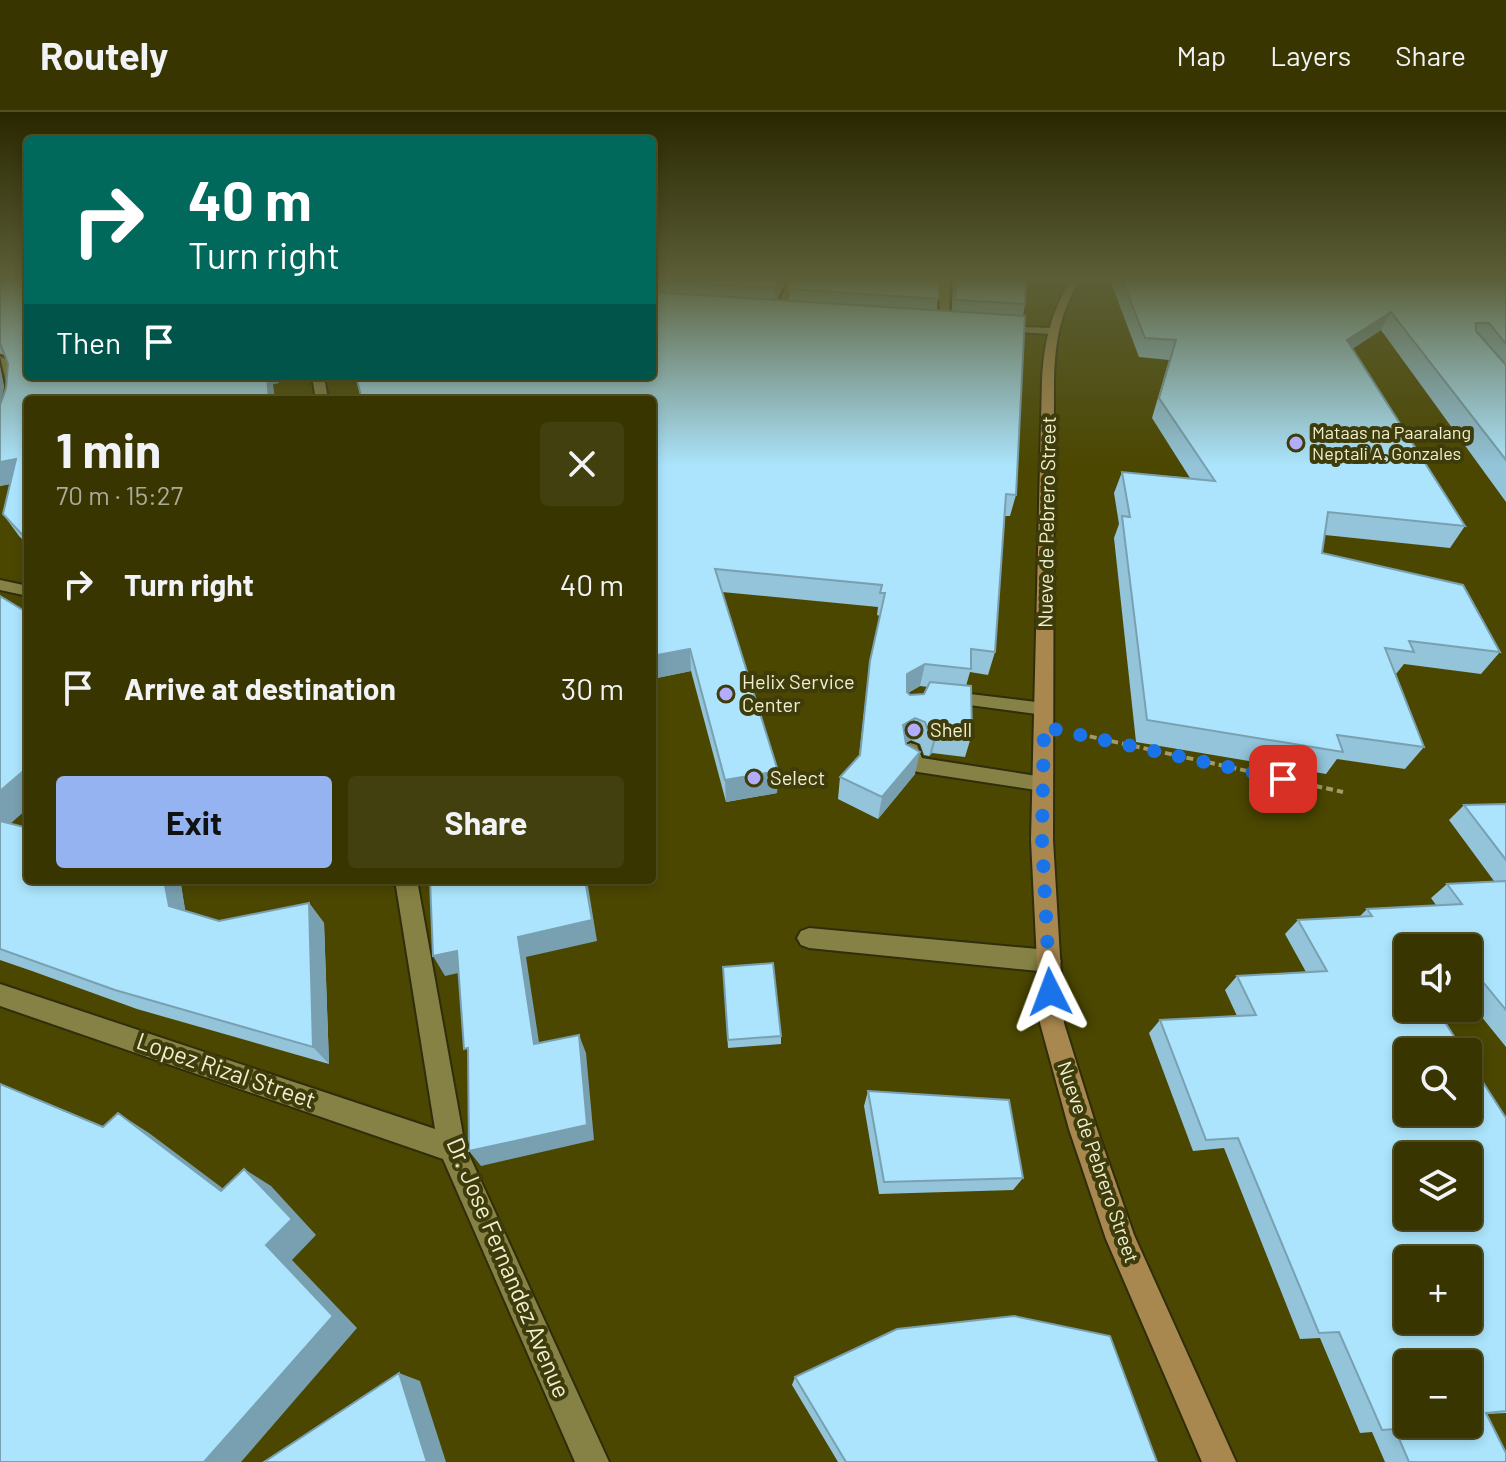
<!DOCTYPE html>
<meta charset="utf-8">
<style>
body{margin:0;font-family:Barlow,sans-serif;background:#43400f;color:#f1f3f6;height:100vh;display:flex;flex-direction:column;font-size:30px;white-space:nowrap}
*{box-sizing:border-box;margin:0}
p{font-size:26px;color:#abab99}
.icon{flex:none;width:44px;height:44px;fill:none;stroke:currentColor;stroke-width:2;stroke-linecap:round;stroke-linejoin:round}
.map{position:relative;flex:1;overflow:hidden}
.drawer{position:absolute;left:24px;top:284px;width:632px;height:488px;display:flex;flex-direction:column;background:#383500;border-radius:8px;box-shadow:0 4px 12px #0003,0 0 0 2px #525022}
.drawer>*{flex:none}
.top-card{position:absolute;left:24px;top:24px;width:632px;height:244px;border-radius:8px;box-shadow:0 4px 12px #0003,0 0 0 2px #525022;background:#00695c;color:#fff;overflow:hidden}
.tools{position:absolute;left:1394px;top:822px;display:grid;gap:16px}
.tools a{display:grid;place-items:center;width:88px;height:88px;border-radius:8px;background:#383500;box-shadow:0 4px 12px #0003,0 0 0 2px #525022;font-size:40px}
.pin{position:absolute;display:grid;place-items:center;width:68px;height:68px;color:#fff;margin:-34px;border-radius:16px;box-shadow:0 4px 12px #0006}
.me{position:absolute;width:88px;margin:-44px;rotate:357deg;stroke-linejoin:round;filter:drop-shadow(0 0 6px #0008)}
.turn{display:flex;align-items:center;gap:28px;height:168px;padding:0 32px;font-size:36px}
.turn .icon{width:104px;height:104px;stroke-width:2.5}
.turn b{display:block;font-size:56px;line-height:68px}
.then{display:flex;align-items:center;height:76px;padding:0 32px;background:#0003;gap:16px;font-size:30px}
.round{display:grid;place-items:center;flex:none;width:84px;height:84px;border-radius:8px;background:#43400f}
.summary{display:flex;align-items:center;justify-content:space-between;height:136px;padding:0 32px}
h1{font-size:48px;font-weight:700;line-height:60px}
.primary-button{display:flex;gap:16px;margin-top:auto;padding:16px 32px}
.primary-button a{flex:1;height:92px;border-radius:8px;background:#95b2f1;color:#111;font-size:32px;font-weight:700;line-height:92px;text-align:center}
.primary-button a+a{background:#43400f;color:#f1f3f6}
ul{padding:0;list-style:none}
li{display:flex;align-items:center;gap:24px;height:104px;padding:0 32px}
li div{flex:1}
li b{display:block;font-size:30px}
li em{font-style:normal}
header{display:flex;align-items:center;gap:48px;box-sizing:border-box;height:112px;padding:0 40px;background:#383500;border-bottom:2px solid #525022}
header strong{font-size:38px}
nav{display:flex;gap:44px;margin-inline-start:auto;font-size:28px}
.map>svg:first-child{display:block}
</style>
<header>
<strong>Routely</strong>
<nav><a>Map</a><a>Layers</a><a>Share</a></nav>
</header>
<div class="map">
<svg width="1506" height="1350" viewBox="0 0 1506 1350">
<rect width="100%" height="100%" fill="#4b4700"/>
<g fill="none" stroke-linecap="round" stroke-linejoin="round">
<g stroke="#2f2d0c" stroke-width="4">
<path id="service" d="M945 166 950 169 949 212 944 215 939 212 940 169Z
M945 579 1044 591 1053 597 1044 603 939 589 936 585Z
M910 631 917 633 922 646 1043 665 1050 667 1053 672 1050 677 1043 679 918 660C904 656 902 652 900 638Z
M809 816 1049 838 1057 842 1061 849 1057 856 1049 860 809 836 801 833 797 826 801 819Z"/>
</g>
<g stroke="#2f2d0c" stroke-width="4">
<path id="minor" d="M790 165H799L783 201 774 203Z
M0 244C32 260 13 303 6 329L0 333V308L7 275Z
M312 264H324L328 288H316Z
M0 468 28 474V484L0 478Z
M395 768H417L465 1034 609 1350H575L443 1047 0 894V872L435 1017Z"/>
</g>
<g stroke="#2f2d0c" stroke-width="4">
<path id="tertiary" d="M995 214 1051 216 1056 219 1051 222 999 219 995 218Z"/>
</g>
<g stroke="#2f2d0c" stroke-width="4">
<path id="secondary" d="M1073 165H1082C1060 199 1055 229 1054 269L1053 728 1064 911 1097 1017 1134 1123 1236 1350H1202L1106 1127 1069 1017 1040 911 1031 728 1042 269C1044 229 1051 199 1073 165Z"/>
</g>
<path stroke="#9f9c6a" stroke-width="4" stroke-dasharray="7 4" stroke-linecap="butt" d="M1079 622 1343 680"/>
<use href="#service" fill="#868245" fill-rule="evenodd"/>
<use href="#minor" fill="#868245" fill-rule="evenodd"/>
<use href="#tertiary" fill="#868245" fill-rule="evenodd"/>
<use href="#secondary" fill="#a9884f" fill-rule="evenodd"/>
</g>
<path fill="#93c4d9" fill-rule="evenodd" d="M0 165 28 264H278L279 271 28 288V433L19 424 3 402 10 372 0 374V255L4 275 0 293 6 276 8 252 5 244 2 242H0Z
M652 165H787L777 188 789 189V177L944 165 939 168 937 198 952 199 953 169 948 165H1026L1025 192 1023 204 1016 383 1010 404H1005L995 540 988 563 970 560 966 574 972 622 965 645 932 641 929 644 924 643 920 632 911 628 906 631 915 662 878 707 838 687 840 665 859 644 870 549 880 504 877 503 878 495 722 480 778 659 777 681 726 690 691 559 652 567ZM920 574 928 575 924 582 910 583 908 581Z
M1109 165H1506V390L1381 218 1352 237 1465 414 1450 436 1325 423 1322 441 1500 540 1481 562 1404 552 1396 562 1424 635 1405 657 1337 647 1326 662 1136 630 1114 426 1119 412 1114 381 1122 360 1190 366 1152 306 1169 248 1139 245Z
M0 484 28 696 10 711 181 773 185 799 219 809 309 791 324 811 329 952 137 897 32 859 0 848Z
M1506 692V935L1468 888V836H1408V852L1506 1006V1301L1486 1302 1506 1350H1385L1372 1320 1360 1321 1320 1226 1300 1227 1224 1036 1193 1039 1149 921 1160 908 1237 904 1225 878 1237 864 1306 860 1285 822 1298 808 1360 804 1367 797 1436 793 1431 786 1447 772 1494 769 1449 708 1464 693Z
M723 855 781 924V932L728 936Z
M868 979 1023 1066 1013 1078 879 1082 864 994Z
M795 1265 1157 1350H838L792 1273Z"/>
<path fill="#78a0b0" d="M780 165H787L774 194 775 176Z
M1391 200 1381 218 1337 247 1347 228Z
M0 255 4 275 0 294Z
M267 264H278L279 271 273 272 275 288H269Z
M16 347 28 368 0 374V350Z
M690 537 691 559 652 567V544Z
M925 552 920 574 902 584 907 562Z
M915 606 911 628 898 636 903 613Z
M938 618 932 641 929 644 935 622Z
M920 640 915 662 878 707 882 685Z
M28 655V696L0 721V679Z
M778 659 777 681 726 690 725 668Z
M164 768H176L181 773 188 814 169 794Z
M585 768H587L597 829 526 845 542 950 534 932 518 825Z
M309 791 324 811 329 952 313 935Z
M457 839 467 859 445 864 433 844Z
M579 923 586 941 594 1028 481 1054 469 1039Z
M118 1001 149 1021 249 1096 221 1079Z
M244 1057 271 1074 316 1123 292 1148 357 1216 241 1350H204L266 1133Z
M399 1261 420 1269 446 1350H427Z"/>
<path fill="#abe4fc" stroke="#78a0b0" stroke-width="2" fill-rule="evenodd" d="M0 165H28V264H267L269 288H28V429L3 402 16 347 0 350V293L6 276 8 252 0 231Z
M652 165H780L775 176 652 169Z
M795 165H939V187L789 177Z
M956 165H1026L1025 192 955 188Z
M1121 165H1506V232L1489 211H1476V219L1506 253V348L1391 200 1347 228 1465 414 1328 400 1322 441 1463 473 1500 540 1409 529 1414 540 1385 536 1424 635 1337 623 1343 640 1147 608 1122 404 1130 405 1122 360 1215 369 1159 286 1176 228 1145 226Z
M652 180 1025 204 1016 383 1006 382 995 540 971 537V557L925 552 907 562V580L910 583 924 582 930 570 971 574 972 622 938 618 935 622 929 621 925 610 915 606 903 613 906 632 920 640 882 685 840 665 860 643 870 549 885 481H880L882 473 715 457 778 659 725 668 690 537 652 544V288H362L356 264H652Z
M0 484 28 501V655L0 679Z
M1506 692V748L1464 693Z
M0 709 28 716V768H164L169 794 219 809 309 791 313 935 115 878 0 837Z
M430 768H585L592 808 518 825 534 932 579 923 587 1013 469 1039 468 936 464 937 457 839 433 844Z
M1506 769V898L1468 852V836H1455L1445 824 1428 836H1408V850L1407 851 1408 852V896H1436L1464 940H1408V1000H1468V947L1506 1006V1299L1486 1301 1506 1341V1350H1409L1395 1317 1382 1318 1339 1220 1319 1221 1238 1026 1206 1028 1160 908 1256 903 1237 864 1327 859 1298 808 1372 804 1367 797 1462 792 1447 772ZM1408 1044H1468V1104H1408ZM1408 1148H1468V1208H1408ZM1408 1252H1468V1312H1408Z
M773 851 781 924 728 928 723 855Z
M0 972 103 1015 118 1001 221 1079 244 1057 292 1107 266 1133 333 1204 204 1350H0Z
M868 979 1009 988 1023 1066 884 1070Z
M1014 1204 1110 1224 1157 1350H846L795 1265 897 1217Z
M399 1261 427 1350H264Z"/>
<linearGradient id="sky" x2="0" y2="1"><stop stop-color="#292700"/><stop offset="0.47" stop-color="#5b5e37"/><stop offset="1" stop-color="#5b5e37" stop-opacity="0"/></linearGradient>
<rect width="1506" height="354" fill="url(#sky)"/>
<g fill="none" stroke-linecap="round" stroke-linejoin="round">
<path stroke="#1a73e8" stroke-width="14" stroke-dasharray="0 25.2" d="M1050 880 1042 728 1044 615 1283 667"/>
</g>
<g fill="#b1adfa" stroke="#3f3c0b" stroke-width="3">
<circle cx="1296" cy="331" r="8"/>
<circle cx="726" cy="582" r="8"/>
<circle cx="914" cy="618" r="8"/>
<circle cx="754" cy="666" r="8"/>
</g>
<g text-anchor="middle" stroke-width="8" stroke-linejoin="round" paint-order="stroke">
<g font-size="18" fill="#f0efd0" stroke="#3f3c0b" text-anchor="start">
<text x="1312" y="327">Mataas na Paaralang<tspan x="1312" dy="21">Neptali A. Gonzales</tspan></text>
</g>
<g font-size="20" fill="#f0efd0" stroke="#3f3c0b">
<text transform="translate(1047 410) rotate(-89)" y="7">Nueve de Pebrero Street</text>
<text transform="translate(1098 1050) rotate(71)" y="7">Nueve de Pebrero Street</text>
</g>
<g font-size="20" fill="#f0efd0" stroke="#3f3c0b" text-anchor="start">
<text x="742" y="577">Helix Service<tspan x="742" dy="23">Center</tspan></text>
<text x="930" y="625">Shell</text>
<text x="770" y="673">Select</text>
</g>
<g font-size="24" fill="#f0efd0" stroke="#3f3c0b">
<text transform="translate(226 959) rotate(19)" y="8">Lopez Rizal Street</text>
<text transform="translate(508 1156) rotate(67)" y="8">Dr. Jose Fernandez Avenue</text>
</g>
</g>
</svg>
<div class="tools">
<a><svg class="icon" aria-label="sound" viewBox="0 0 24 24"><path d="M4 9h4l5-4v14l-5-4H4zM17 9q2 3 0 6"/></svg></a>
<a><svg class="icon" aria-label="search" viewBox="0 0 24 24"><circle cx="10" cy="10" r="6"/><path d="M15 15l6 6"/></svg></a>
<a><svg class="icon" aria-label="layers" viewBox="0 0 24 24"><path d="M12 4l9 5-9 5-9-5zM3 14l9 5 9-5"/></svg></a>
<a>+</a>
<a>−</a>
</div>
<div class="pin" style="left:1283px;top:667px;background:#d93025"><svg class="icon" aria-label="arrive" viewBox="0 0 24 24"><path d="M6 21V4h12l-3 4 3 4H6"/></svg></div>
<svg class="me" style="left:1050px;top:880px" viewBox="-20 -20 40 40"><path d="M0-17L14 15 0 8-14 15z" fill="#1a73e8" stroke="#fff" stroke-width="4"/></svg>
<div class="top-card">
<div class="turn"><svg class="icon" aria-label="right" viewBox="0 0 24 24"><path d="M7 20v-9h11M14 6l5 5-5 5"/></svg><div><b>40 m</b>Turn right</div></div>
<div class="then">Then<svg class="icon" aria-label="arrive" viewBox="0 0 24 24"><path d="M6 21V4h12l-3 4 3 4H6"/></svg></div>
</div>
<section class="drawer">
<div class="summary"><div><h1>1 min</h1><p>70 m · 15:27</p></div><a class="round"><svg class="icon" aria-label="close" viewBox="0 0 24 24"><path d="M6 6l12 12M18 6L6 18"/></svg></a></div>
<ul>
<li><svg class="icon" aria-label="right" viewBox="0 0 24 24"><path d="M7 20v-9h11M14 6l5 5-5 5"/></svg><div><b>Turn right</b></div><em>40 m</em></li>
<li><svg class="icon" aria-label="arrive" viewBox="0 0 24 24"><path d="M6 21V4h12l-3 4 3 4H6"/></svg><div><b>Arrive at destination</b></div><em>30 m</em></li>
</ul>
<div class="primary-button"><a>Exit</a><a>Share</a></div>
</section>
</div>
